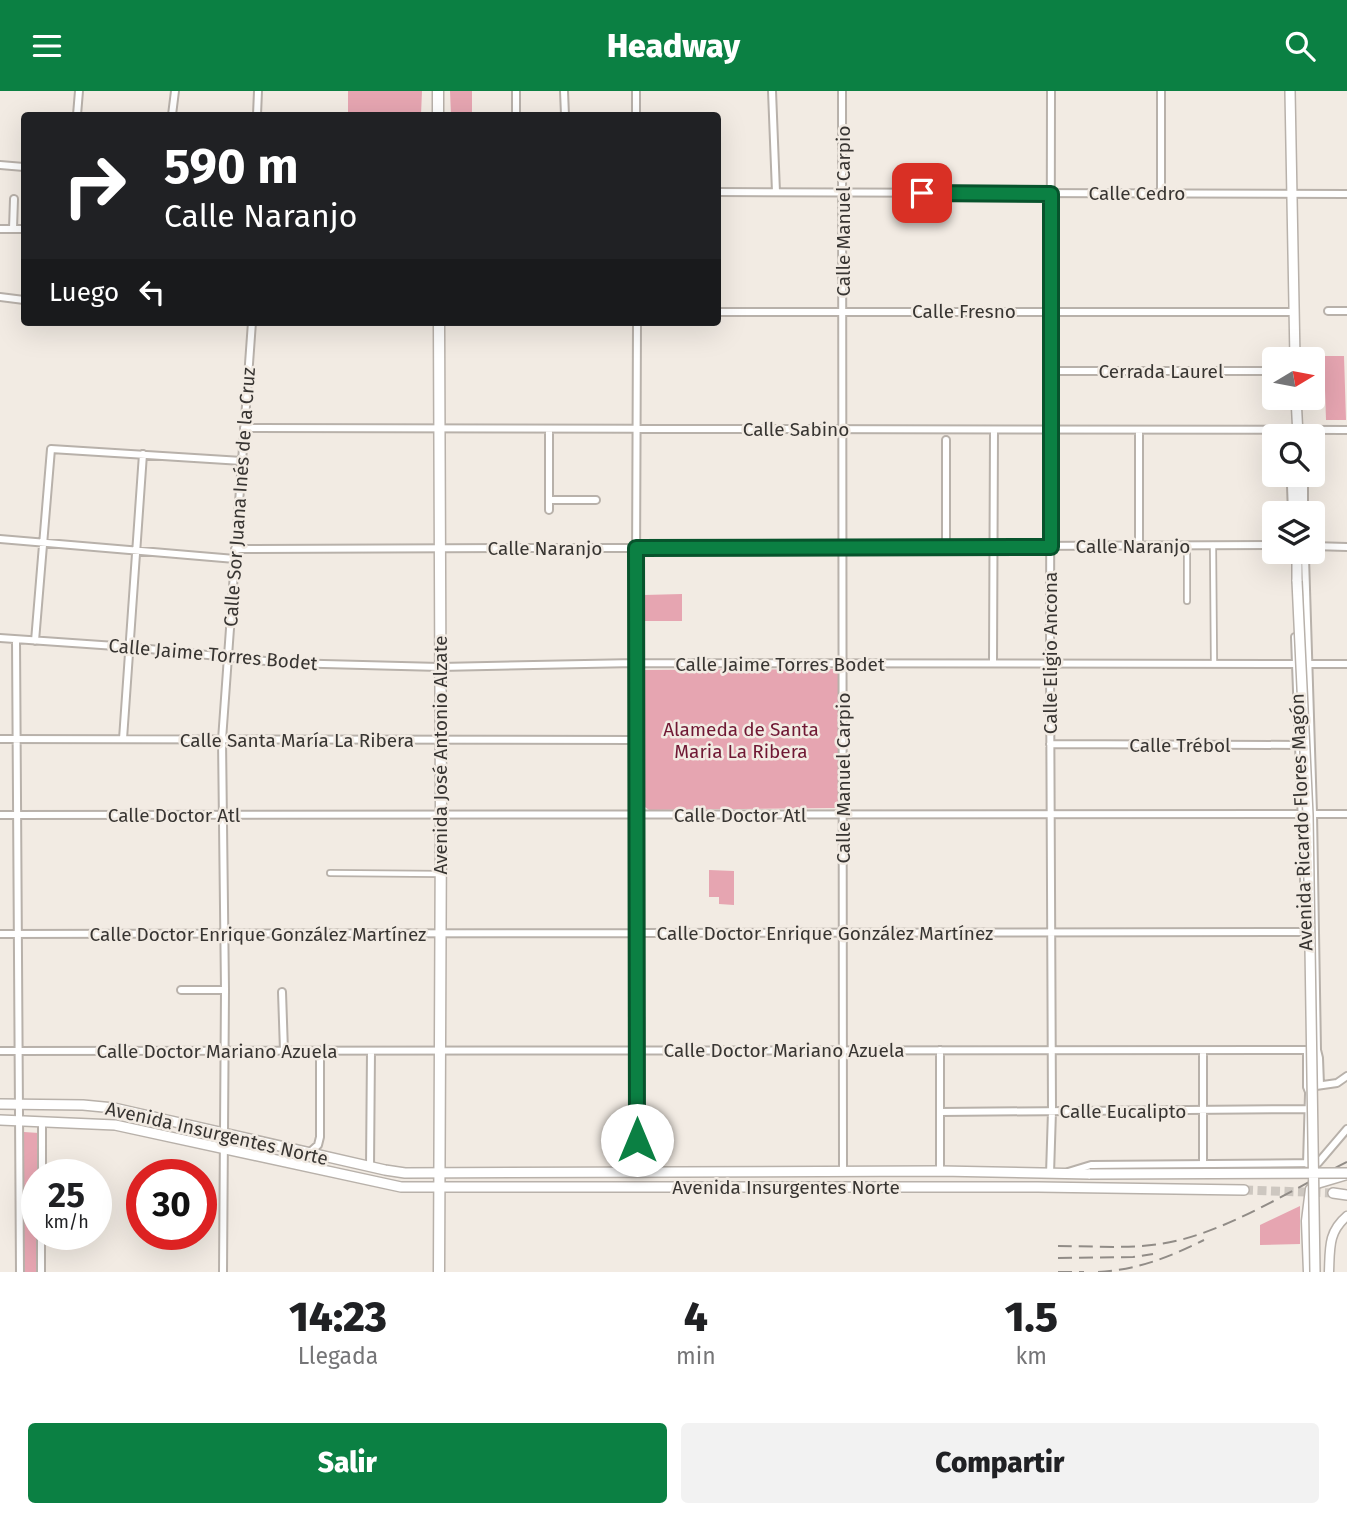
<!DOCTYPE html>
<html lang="es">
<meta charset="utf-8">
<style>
body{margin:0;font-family:"Fira Sans",sans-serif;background:#f2f2f2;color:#202124;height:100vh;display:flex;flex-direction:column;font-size:26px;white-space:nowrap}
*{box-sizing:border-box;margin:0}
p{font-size:23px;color:#757577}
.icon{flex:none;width:38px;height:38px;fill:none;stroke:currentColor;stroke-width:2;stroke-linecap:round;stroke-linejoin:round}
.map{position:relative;height:1181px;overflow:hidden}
.sheet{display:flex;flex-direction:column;background:#fff;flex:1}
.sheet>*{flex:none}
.banner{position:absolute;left:21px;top:21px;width:700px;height:214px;border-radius:7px;box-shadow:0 7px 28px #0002;background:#202124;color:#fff;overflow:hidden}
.needle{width:46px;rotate:80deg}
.controls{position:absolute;left:1262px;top:256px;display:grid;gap:14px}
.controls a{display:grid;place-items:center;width:63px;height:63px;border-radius:7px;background:#fff;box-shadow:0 7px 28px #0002;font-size:35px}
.speed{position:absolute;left:21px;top:1068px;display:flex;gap:14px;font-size:35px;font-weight:700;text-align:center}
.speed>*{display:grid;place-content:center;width:91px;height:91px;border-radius:50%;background:#fff;box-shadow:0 7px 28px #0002;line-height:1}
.speed small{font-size:18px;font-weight:400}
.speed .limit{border:10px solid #d22;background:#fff;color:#111}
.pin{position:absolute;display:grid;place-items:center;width:60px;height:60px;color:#fff;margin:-30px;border-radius:14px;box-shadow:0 4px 10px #0006}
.me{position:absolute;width:77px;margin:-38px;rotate:0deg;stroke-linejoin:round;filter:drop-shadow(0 0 5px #0008)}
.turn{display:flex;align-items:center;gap:24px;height:147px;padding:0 28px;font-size:32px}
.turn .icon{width:91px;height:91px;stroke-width:2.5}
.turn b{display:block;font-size:49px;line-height:60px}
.then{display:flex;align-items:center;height:66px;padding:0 28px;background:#0003;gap:14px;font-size:26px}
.eta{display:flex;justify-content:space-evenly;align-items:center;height:119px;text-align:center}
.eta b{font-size:42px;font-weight:800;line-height:49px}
.primary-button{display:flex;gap:14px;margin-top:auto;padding:14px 28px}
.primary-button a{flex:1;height:80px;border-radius:7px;background:#0b8043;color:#fff;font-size:28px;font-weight:800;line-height:80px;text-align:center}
.primary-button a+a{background:#f2f2f2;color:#202124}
header{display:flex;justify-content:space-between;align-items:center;height:91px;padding:0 28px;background:#0b8043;color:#fff;font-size:32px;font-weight:800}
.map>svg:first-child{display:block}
</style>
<header><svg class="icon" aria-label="menu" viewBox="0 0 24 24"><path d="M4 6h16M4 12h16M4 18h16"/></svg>Headway<svg class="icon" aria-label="search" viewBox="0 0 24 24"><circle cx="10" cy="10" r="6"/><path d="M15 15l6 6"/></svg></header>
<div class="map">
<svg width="1347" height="1181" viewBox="0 0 1347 1181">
<rect width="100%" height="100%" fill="#f2ebe3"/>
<path fill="#e6a5b1" d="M348 0H422L421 24H348Z
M450 0H472V24H451Z
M1306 265H1344L1346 329H1326L1324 269 1306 268Z
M682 503V530H644V504Z
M835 578 839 582V714L837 717 649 719 645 716 643 582 645 579Z
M709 779 734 780V814L719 813V806H709Z
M24 1041 39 1042 37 1143H39V1181H23Z
M1300 1115V1153L1260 1154V1134Z"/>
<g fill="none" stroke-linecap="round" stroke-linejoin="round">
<path stroke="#cdc7c0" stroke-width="9" stroke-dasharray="9 4.5" stroke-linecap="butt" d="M1244 1099 1333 1102"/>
<g stroke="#b8b1aa" stroke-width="8">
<path id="pedestrian" d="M1213 454 1214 572
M1187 510V454
M330 782 441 783"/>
</g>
<g stroke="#b8b1aa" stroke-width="10">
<path id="minor" d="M516 0V24
M564 0 565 24
M636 0V24
M772 0 776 101
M842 0 843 1080
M1161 0V102
M77 24 79 0
M172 24 175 0
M257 24 258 0
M0 74 24 76
M718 101 1347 103
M0 138H24
M13 138 14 108
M0 206 24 209
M1328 220H1347
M718 221H1294
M637 231 635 723 637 1080
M1051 280H1271
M244 337 1347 339
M549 409H596
M549 419V338
M1292 422 1291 395 1297 385 1304 395V422
M0 448 235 468
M946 455V349
M1139 455V339
M1312 455 1347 456
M235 458 1274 454
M1307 460 1305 466 1313 722 1317 959 1319 967 1320 994
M1295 546 1306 840
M0 547 130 556 285 572 440 576 636 572 1347 573
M16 549 20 1181
M35 550 51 358 242 370
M993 572 994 339
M0 648 636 649
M123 648 143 363
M1050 653 1302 654
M0 724 1347 723
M0 843 1315 841
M181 899H225
M282 901 284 960
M940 959V1080
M1307 959V996L1309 1001
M0 960 1317 959
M1316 995 1337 992 1347 985
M940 1021 1307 1018
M309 1062 318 1054 320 1046V960
M1203 1073V960
M1307 1073 1309 1003
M370 1076 371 960
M1068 1081 1091 1074 1318 1072 1347 1038
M42 1083V1030
M1050 1083 1052 1020 1050 573 1051 0
M41 1181V1143
M223 1181 225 899 222 649 252 231"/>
</g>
<g stroke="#b8b1aa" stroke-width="11">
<path id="tertiary" d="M1308 1181 1306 1130 1310 1098 1317 1093 1347 1084
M1329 1181C1330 1157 1328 1141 1347 1125"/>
</g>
<g stroke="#b8b1aa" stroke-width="12">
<path id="secondary" d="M1290 0 1295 268
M1296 306 1298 345
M1297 383V422
M1297 460V490
M0 1013 83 1014 114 1017 385 1079 405 1082 940 1080 1090 1083
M0 1029 115 1034 401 1096H1038L1244 1099
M1333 1102 1347 1104"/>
</g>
<g stroke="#b8b1aa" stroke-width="13">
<path id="primary" d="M438 0V24
M439 231 441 724 439 1181"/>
</g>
<use href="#pedestrian" stroke="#fff" stroke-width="4.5"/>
<use href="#minor" stroke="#fff" stroke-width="6"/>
<use href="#tertiary" stroke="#fff" stroke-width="8"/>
<use href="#secondary" stroke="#fff" stroke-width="9"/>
<use href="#primary" stroke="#fff" stroke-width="10"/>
<path stroke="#918c87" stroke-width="2" stroke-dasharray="14 7" stroke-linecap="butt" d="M1058 1155C1091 1155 1127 1158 1160 1153 1222 1144 1291 1099 1347 1071
M1058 1167 1133 1166 1153 1163
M1058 1181H1084
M1098 1181C1137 1179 1170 1166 1204 1149"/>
<g stroke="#b8b1aa" stroke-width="12" stroke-linecap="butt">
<path id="secondary-bridge" d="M1297 490 1308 724 1315 1181
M1090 1083 1347 1082"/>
</g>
<use href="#secondary-bridge" stroke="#fff" stroke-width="9"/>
</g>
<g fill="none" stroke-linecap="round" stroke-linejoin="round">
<g stroke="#07532c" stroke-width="18">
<path id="route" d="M637 1049 636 457 1051 456V103L922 102"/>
</g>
<use href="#route" stroke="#0b8043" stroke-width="12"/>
</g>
<g text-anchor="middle" stroke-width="5" stroke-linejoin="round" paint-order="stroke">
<g font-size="19" fill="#383532" stroke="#f2ebe3">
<text x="1137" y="109">Calle Cedro</text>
<text transform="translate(843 120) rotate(-90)" y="7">Calle Manuel Carpio</text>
<text x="964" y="227">Calle Fresno</text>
<text x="1161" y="287">Cerrada Laurel</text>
<text x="796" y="345">Calle Sabino</text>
<text transform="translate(239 406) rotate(-86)" y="7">Calle Sor Juana Inés de la Cruz</text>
<text x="1133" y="462">Calle Naranjo</text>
<text x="545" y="464">Calle Naranjo</text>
<text transform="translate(1050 562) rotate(-90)" y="7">Calle Eligio Ancona</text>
<text transform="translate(213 563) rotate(5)" y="7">Calle Jaime Torres Bodet</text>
<text x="780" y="580">Calle Jaime Torres Bodet</text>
<text x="297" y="656">Calle Santa María La Ribera</text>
<text x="1180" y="661">Calle Trébol</text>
<text transform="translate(440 664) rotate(-90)" y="7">Avenida José Antonio Alzate</text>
<text transform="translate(843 687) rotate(-90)" y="7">Calle Manuel Carpio</text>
<text x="174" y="731">Calle Doctor Atl</text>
<text x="740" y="731">Calle Doctor Atl</text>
<text transform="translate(1301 731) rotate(-92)" y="7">Avenida Ricardo Flores Magón</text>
<text x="825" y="849">Calle Doctor Enrique González Martínez</text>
<text x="258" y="850">Calle Doctor Enrique González Martínez</text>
<text x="784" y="966">Calle Doctor Mariano Azuela</text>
<text x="217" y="967">Calle Doctor Mariano Azuela</text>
<text x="1123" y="1027">Calle Eucalipto</text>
<text transform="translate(217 1042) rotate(13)" y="7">Avenida Insurgentes Norte</text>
<text x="786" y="1103">Avenida Insurgentes Norte</text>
</g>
<g font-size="19" fill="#6f1733" stroke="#f2ebe3">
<text x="741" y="645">Alameda de Santa<tspan x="741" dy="22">Maria La Ribera</tspan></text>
</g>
</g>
</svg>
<div class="controls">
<a><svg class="needle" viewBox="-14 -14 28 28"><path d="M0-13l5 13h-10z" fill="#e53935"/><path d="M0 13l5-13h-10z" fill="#757577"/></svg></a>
<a><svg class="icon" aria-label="search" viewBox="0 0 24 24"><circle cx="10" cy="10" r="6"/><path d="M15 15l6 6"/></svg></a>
<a><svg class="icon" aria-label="layers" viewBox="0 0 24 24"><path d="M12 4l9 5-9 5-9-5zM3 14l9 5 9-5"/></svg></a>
</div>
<div class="speed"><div>25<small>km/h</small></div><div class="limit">30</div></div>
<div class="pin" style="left:922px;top:102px;background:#d93025"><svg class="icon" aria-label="arrive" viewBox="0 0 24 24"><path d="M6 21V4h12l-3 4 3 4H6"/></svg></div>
<svg class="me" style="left:637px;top:1049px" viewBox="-20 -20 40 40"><circle r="19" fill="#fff"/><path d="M0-13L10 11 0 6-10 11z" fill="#0b8043"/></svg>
<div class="banner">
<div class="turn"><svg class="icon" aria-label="right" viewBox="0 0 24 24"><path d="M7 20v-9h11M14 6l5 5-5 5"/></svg><div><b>590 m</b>Calle Naranjo</div></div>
<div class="then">Luego<svg class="icon" aria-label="left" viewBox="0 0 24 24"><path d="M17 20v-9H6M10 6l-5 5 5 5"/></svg></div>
</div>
</div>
<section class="sheet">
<div class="eta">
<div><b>14:23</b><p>Llegada</p></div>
<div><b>4</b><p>min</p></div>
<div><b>1.5</b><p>km</p></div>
</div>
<div class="primary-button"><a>Salir</a><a>Compartir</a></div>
</section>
